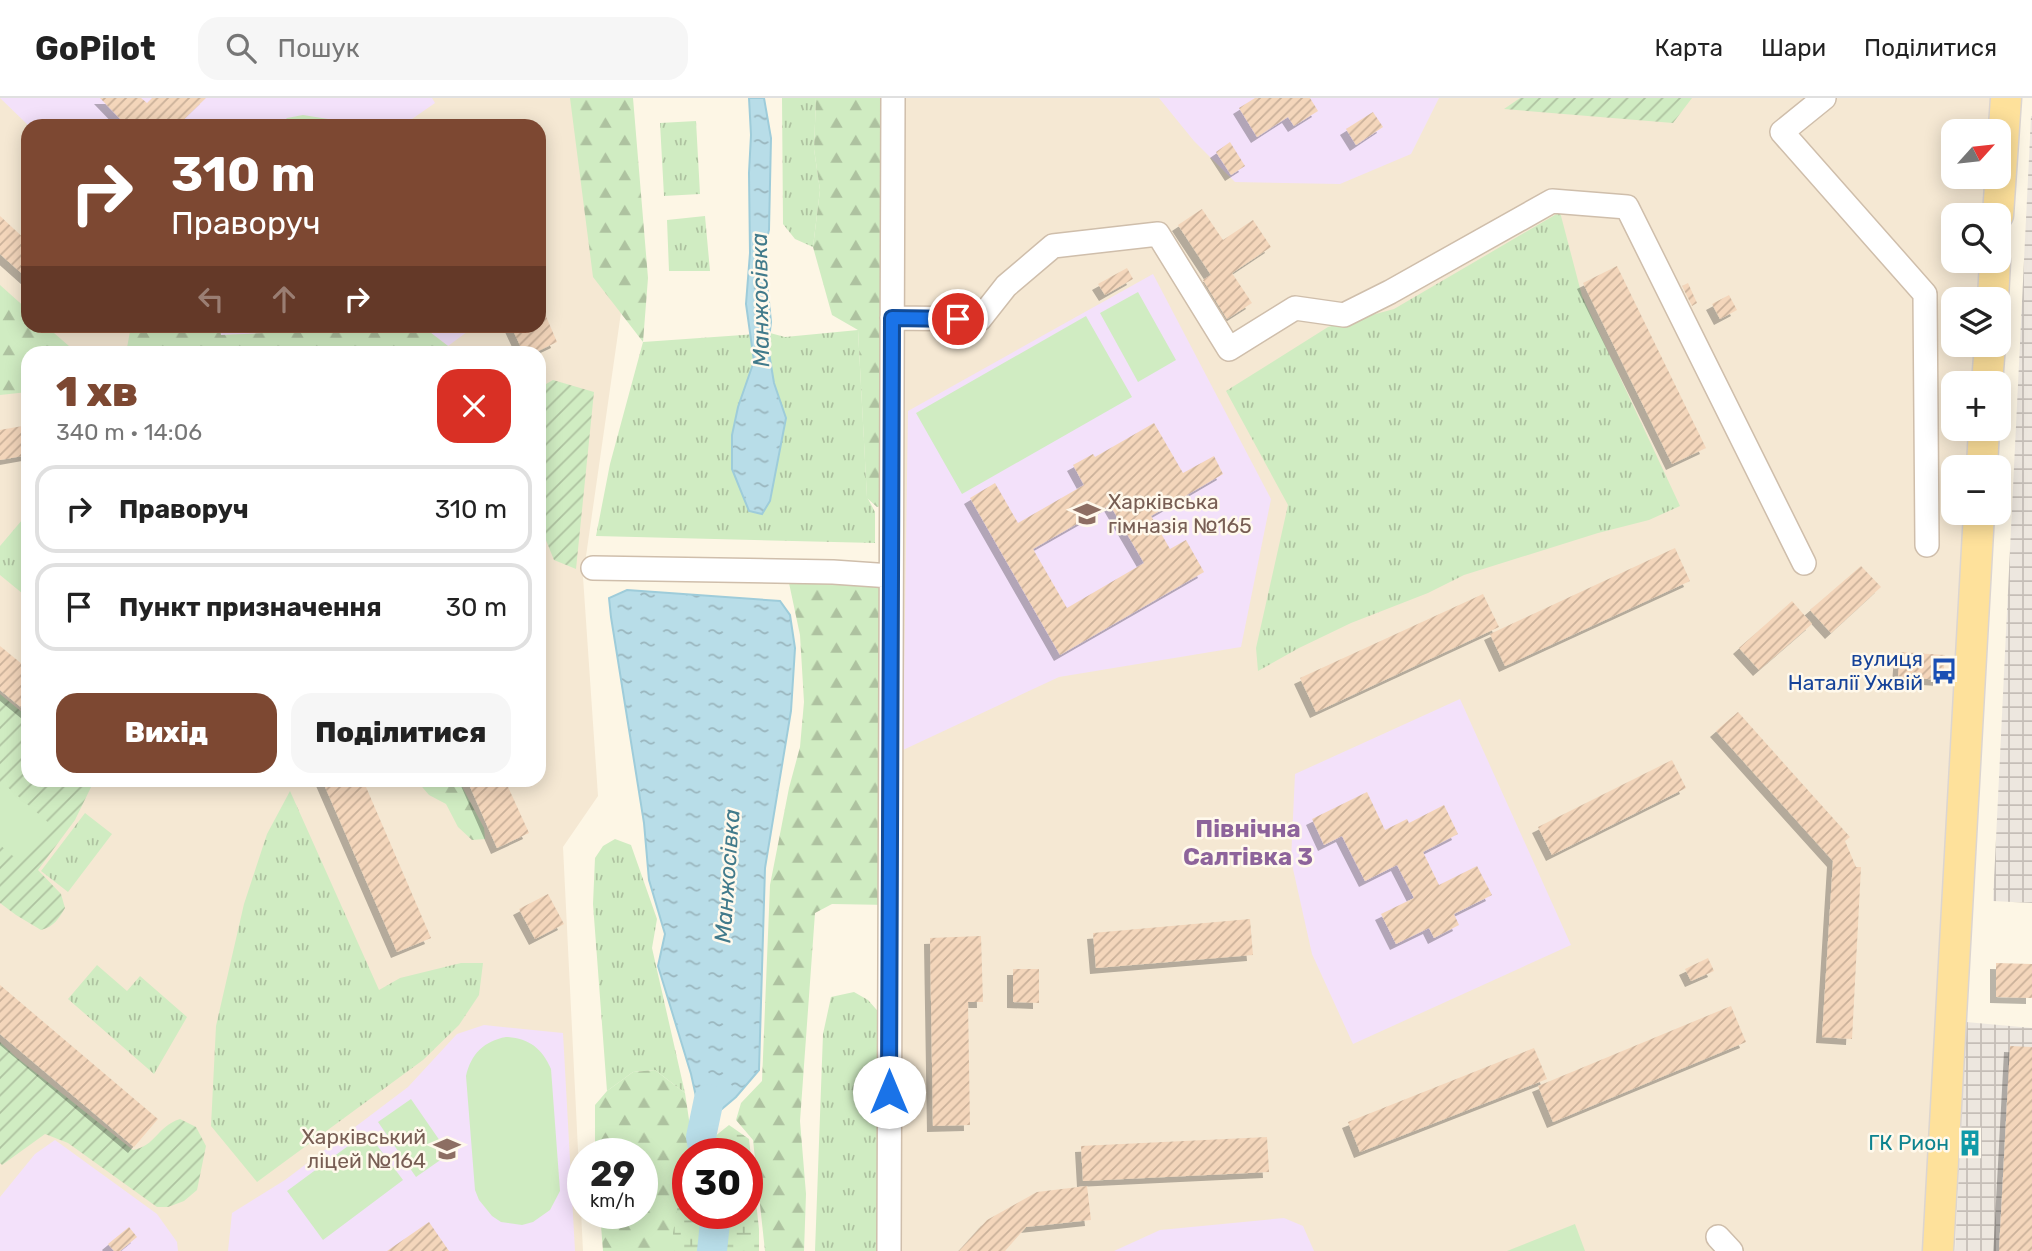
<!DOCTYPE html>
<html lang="uk">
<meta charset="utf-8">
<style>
body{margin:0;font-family:Rubik,sans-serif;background:#f6f6f6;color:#222;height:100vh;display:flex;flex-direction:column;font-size:26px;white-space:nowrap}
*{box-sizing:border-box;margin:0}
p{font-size:23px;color:#767676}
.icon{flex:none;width:38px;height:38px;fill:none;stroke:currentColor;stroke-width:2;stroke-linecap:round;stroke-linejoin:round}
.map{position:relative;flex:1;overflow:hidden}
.panel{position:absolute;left:21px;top:248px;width:525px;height:441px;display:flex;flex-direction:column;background:#fff;border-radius:21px;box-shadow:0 4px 18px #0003}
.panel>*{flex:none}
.top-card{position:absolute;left:21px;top:21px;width:525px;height:214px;border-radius:21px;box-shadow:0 4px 18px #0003;background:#7d4832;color:#fff;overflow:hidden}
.needle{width:46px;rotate:63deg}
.tools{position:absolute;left:1941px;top:21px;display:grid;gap:14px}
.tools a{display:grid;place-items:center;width:70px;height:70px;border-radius:14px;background:#fff;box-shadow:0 4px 18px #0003;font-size:35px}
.speed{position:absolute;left:567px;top:1040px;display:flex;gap:14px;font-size:35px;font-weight:700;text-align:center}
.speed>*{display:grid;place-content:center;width:91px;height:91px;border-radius:50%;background:#fff;box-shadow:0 4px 18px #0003;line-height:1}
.speed small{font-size:18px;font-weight:400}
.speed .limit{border:10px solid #d22;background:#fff;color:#111}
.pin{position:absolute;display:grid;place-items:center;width:60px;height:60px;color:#fff;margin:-30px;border:4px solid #fff;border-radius:50%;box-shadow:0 2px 7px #0007}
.me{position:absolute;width:77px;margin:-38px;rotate:0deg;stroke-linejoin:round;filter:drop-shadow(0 0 5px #0008)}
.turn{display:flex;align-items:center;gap:24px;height:147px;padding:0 35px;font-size:32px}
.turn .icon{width:91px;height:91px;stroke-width:2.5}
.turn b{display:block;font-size:49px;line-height:60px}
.lanes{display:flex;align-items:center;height:66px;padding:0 35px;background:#0003;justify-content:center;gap:35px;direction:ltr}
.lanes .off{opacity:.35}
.round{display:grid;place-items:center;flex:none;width:74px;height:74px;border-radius:21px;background:#f6f6f6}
.overview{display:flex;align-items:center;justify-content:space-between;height:119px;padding:0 35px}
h1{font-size:42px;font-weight:800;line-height:52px;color:#7d4832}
.button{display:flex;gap:14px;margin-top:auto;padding:14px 35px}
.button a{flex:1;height:80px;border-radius:21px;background:#7d4832;color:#fff;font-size:28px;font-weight:800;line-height:80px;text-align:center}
.button a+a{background:#f6f6f6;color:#222}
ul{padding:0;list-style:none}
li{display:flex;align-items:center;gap:21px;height:88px;margin:0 14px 10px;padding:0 21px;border:4px solid #e0e0e0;border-radius:21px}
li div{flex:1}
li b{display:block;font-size:26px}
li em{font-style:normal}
header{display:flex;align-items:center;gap:42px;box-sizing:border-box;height:98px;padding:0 35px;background:#fff;border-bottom:2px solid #e0e0e0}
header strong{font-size:33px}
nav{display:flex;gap:38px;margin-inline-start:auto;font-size:24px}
.search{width:490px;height:63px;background:#f6f6f6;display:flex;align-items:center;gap:18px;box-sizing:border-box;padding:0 24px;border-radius:21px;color:#767676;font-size:26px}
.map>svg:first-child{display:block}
</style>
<header>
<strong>GoPilot</strong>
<div class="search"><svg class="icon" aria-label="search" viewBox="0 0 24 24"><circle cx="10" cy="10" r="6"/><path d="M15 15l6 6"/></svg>Пошук</div>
<nav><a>Карта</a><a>Шари</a><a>Поділитися</a></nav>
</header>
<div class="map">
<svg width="2032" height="1153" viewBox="0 0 2032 1153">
<defs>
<pattern id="industrial-grid" width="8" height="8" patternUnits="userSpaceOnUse" patternTransform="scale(1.75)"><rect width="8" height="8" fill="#ede7df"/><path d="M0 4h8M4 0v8" fill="none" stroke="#c5beb7"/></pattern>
<pattern id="grass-tufts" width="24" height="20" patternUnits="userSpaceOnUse" patternTransform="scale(1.75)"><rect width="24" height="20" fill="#d0ecc2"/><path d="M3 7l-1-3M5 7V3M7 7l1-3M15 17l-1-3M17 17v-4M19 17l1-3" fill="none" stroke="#aec2a0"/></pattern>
<pattern id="forest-firs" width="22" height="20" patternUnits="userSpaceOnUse" patternTransform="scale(1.75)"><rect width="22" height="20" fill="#d0ecc2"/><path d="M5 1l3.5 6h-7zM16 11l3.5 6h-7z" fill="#aec2a0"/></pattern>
<pattern id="wetland-marsh" width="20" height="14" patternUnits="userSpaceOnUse" patternTransform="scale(1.75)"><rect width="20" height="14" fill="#d0ecc2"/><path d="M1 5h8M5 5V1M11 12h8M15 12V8" fill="none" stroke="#aec2a0"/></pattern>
<pattern id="garden-furrows" width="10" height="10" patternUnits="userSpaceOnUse" patternTransform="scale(1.75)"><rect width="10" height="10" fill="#d0ecc2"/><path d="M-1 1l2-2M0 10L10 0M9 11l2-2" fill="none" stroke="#aec2a0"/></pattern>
<pattern id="water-ripples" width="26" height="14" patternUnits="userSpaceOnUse" patternTransform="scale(1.75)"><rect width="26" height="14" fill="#b8dde8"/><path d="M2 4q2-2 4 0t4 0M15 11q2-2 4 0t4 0" fill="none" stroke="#9ab6be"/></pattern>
<pattern id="building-hatch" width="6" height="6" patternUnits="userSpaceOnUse" patternTransform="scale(1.75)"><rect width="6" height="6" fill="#f4d6bb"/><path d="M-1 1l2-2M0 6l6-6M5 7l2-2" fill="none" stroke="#cab19a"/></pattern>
<filter id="shadow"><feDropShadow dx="-6" dy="6" stdDeviation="0" flood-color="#0004"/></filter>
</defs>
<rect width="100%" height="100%" fill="#fdf6e5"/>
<path fill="#f5e8d3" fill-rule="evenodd" d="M0 0H625L633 131 583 479 598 698 563 749 583 1153H0ZM28 28H539V228H28ZM28 256H539V682H28Z
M893 0H2002L1998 33H1953V79H1998L1996 117H1953V163H1993L1991 201H1953V247H1989L1987 285H1953V331H1984L1982 369H1953V415H1979L1938 1153H889Z"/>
<path fill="url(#industrial-grid)" d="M2031 18H2032V805L1993 803Z
M1966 924 2032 930V1153H1955Z"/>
<path fill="#f3e1fa" d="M0 0H432L435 5 402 28H29Z
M1159 0H1439L1411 56 1340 86 1235 84 1194 43Z
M1153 176 1271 401 1241 549 1059 579 903 652 908 313Z
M219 228H475L448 248 422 228 221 237Z
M1460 601 1571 847 1353 946 1312 856 1291 762 1295 676Z
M484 927 563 935 575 1153H228L232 1115 285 1082 408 989 457 936Z
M55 1042 157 1116 177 1144 178 1153H0V1099L35 1056Z
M1284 1120 1303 1128 1314 1153H1114L1160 1132Z"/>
<path fill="url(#grass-tufts)" d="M782 0H816L814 51 820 92 813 149 795 141 783 126Z
M696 23 700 96 664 98 660 25Z
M1560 114 1582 198 1680 408 1649 422 1598 435 1464 477 1428 495 1351 525 1299 550 1258 573 1256 550 1288 407 1226 293 1328 229 1394 211Z
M705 118 710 173H669L667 122Z
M858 232 867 399 875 414V445L596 438 610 366 643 244 770 235 785 239Z
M28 415V500L0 477V448Z
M290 693 379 892 400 880 461 865H483L479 897 459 927 423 962 257 1084 211 1028 216 928 244 806 267 736Z
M85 715 112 736 68 794 41 773Z
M615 741 631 747 657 821 652 850 685 995 655 972 633 974 607 993 593 806 595 760 603 748Z
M97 867 127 893 140 878 187 919 154 976 68 901Z
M854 894 868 902 883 919V1153H815L823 936 831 899Z"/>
<path fill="url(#forest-firs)" d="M570 0H633L648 180 643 244 593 179Z
M816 0H893L891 406 877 409 867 400 858 232 832 217 813 149 820 92 814 51Z
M0 187 28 212V228H46L77 255 28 256V294L0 297Z
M131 228H219L221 237 422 228 448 248 443 256 126 255Z
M802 481 891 488 890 807 832 806 815 815 800 1023 806 1096 804 1153H765L753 1042 736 1022 741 1005 762 983 770 787 789 690 800 649 804 604 800 537 789 485Z
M417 683H459L484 730 485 741 472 742 458 729 446 706 429 697Z
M655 972 685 995 694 1055H688V1115L702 1153H603L600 1115H642V1055H595V1007L607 993 633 974Z"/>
<path fill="url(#wetland-marsh)" d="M729 1027 749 1041 759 1131V1153H674L673 1135 685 1065 688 1062V1115H747V1055H694Z"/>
<path fill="url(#garden-furrows)" d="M1520 0H1692L1673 25 1504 11Z
M553 282 594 294 576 471 554 462 539 425V290Z
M0 596 28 619V682L94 683 75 722 38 772 61 796 65 810C59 820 54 829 41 832L16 817 0 805Z
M0 944 16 959 133 1052C156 1048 156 1029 180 1021L196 1029 206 1048 197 1092 184 1103 168 1109H157L68 1045 45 1036 2 1067 0 1065Z"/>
<path fill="#d0ecc2" d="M303 17 328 21 337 28H279L287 20Z
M1138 194 1176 262 1138 284 1100 215Z
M1086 218 1132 299 962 396 916 315Z
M4 686 50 726 20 764 0 747V691Z
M506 939C528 940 542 950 551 971L560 1093 550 1112 533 1124 522 1127 501 1124 492 1118 479 1102 475 1092 466 978C471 956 484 943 506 939Z
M411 1001 449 1056 416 1079 378 1024Z
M367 1034 403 1082 323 1142 287 1093Z
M1575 1126 1585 1153H1507Z"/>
<path fill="url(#water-ripples)" stroke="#9eccda" stroke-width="2" d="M749 0H764L771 40 769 132 764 154 771 224 768 249 774 285 786 320 770 403 762 416 749 413 732 371V337L738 309 754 263 746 206 750 155 749 75 751 37Z
M627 492 780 503 790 517 795 550 791 613 765 770 759 972 736 999 716 1016 701 1039 699 1012 691 976 658 868 665 836 649 782 644 725 611 519 609 500Z"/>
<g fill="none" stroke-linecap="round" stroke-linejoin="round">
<path stroke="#b8dde8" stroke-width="30" d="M704 1055 701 1039 709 1001
M712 1153 716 1115"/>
</g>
<path fill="url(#building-hatch)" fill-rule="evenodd" filter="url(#shadow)" d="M100 0H141L147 5 152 0H206L177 28H127Z
M1255 0H1310L1318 13 1294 28 1288 19 1257 39 1239 10Z
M1373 14 1383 29 1356 47 1346 31Z
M1230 44 1245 68 1231 77 1216 54Z
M1202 111 1223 142 1253 122 1271 149 1232 175 1252 205 1227 221 1203 182 1211 177 1178 127Z
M0 118 28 144V181L0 156Z
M1617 168 1706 350 1672 366 1583 185Z
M1127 170 1133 181 1105 197 1098 186Z
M1688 185 1697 205 1692 208 1682 188Z
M1729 197 1737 212 1720 221 1712 206Z
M539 202 557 244 532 256H524L511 228H539Z
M1154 325 1183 375 1214 358 1223 376 1151 418 1170 451 1186 442 1204 474 1060 557 970 400 995 385 1018 425 1084 387 1073 367 1093 356 1095 359ZM1110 407 1144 465 1067 510 1033 451Z
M28 327V357L0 362V332Z
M1675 450 1690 483 1505 568 1490 536Z
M1861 468 1881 489 1831 535 1810 512Z
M1483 496 1499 529 1316 614 1300 580Z
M1792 503 1812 526 1759 572 1739 550Z
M0 548 28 571V615L0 592Z
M1900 554 1945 557 1943 582 1898 579Z
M1738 614 1850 739 1845 743 1856 769H1861L1852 941 1822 939 1833 763 1716 633Z
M1672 662 1686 690 1552 757 1538 729Z
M322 682H363L431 840 397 854Z
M467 682H505L529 735 497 750Z
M1367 694 1385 732 1407 721 1409 725 1444 707 1458 736 1423 754 1439 787 1477 768 1492 797 1454 816 1459 827 1434 840 1429 830 1396 846 1381 816 1414 800 1397 767 1365 783 1342 738 1324 747 1312 721Z
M548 796 564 826 535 841 519 811Z
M1250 821 1253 857 1096 870 1093 835Z
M981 838 983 904H968L970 1027 933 1028 930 840Z
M1708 860 1714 873 1691 883 1685 871Z
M1996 865 2032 866V900L1996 899Z
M1013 871H1039V905L1013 904Z
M0 887 158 1021 134 1049 0 936Z
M1731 908 1746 944 1553 1024 1538 988Z
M2010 948 2032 949V1153H1999Z
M1534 950 1547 981 1360 1054 1348 1024Z
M1267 1039 1269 1074 1083 1083 1081 1048Z
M1087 1088 1091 1122 1026 1129 1005 1153H959L987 1122 1037 1094Z
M429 1124 449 1153H387Z
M129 1129 137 1139 120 1153H114L108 1146Z"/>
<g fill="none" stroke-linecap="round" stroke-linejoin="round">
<g stroke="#cfbeab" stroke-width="26">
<path id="minor" d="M1824 0 1782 34 1925 196 1927 447
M892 220 980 221 1006 188 1053 148 1158 136 1229 251 1295 210 1344 217 1390 194 1552 103 1627 109 1804 465
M593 470 833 474 891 478
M1718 1139 1731 1153
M889 1153 893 0"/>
</g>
<g stroke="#dcd5d0" stroke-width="33">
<path id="major" d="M1998 117 2006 0
M1993 201 1995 163
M1987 285 1990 247
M1982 369 1984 331
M1938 1153 1979 415"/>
</g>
<use href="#minor" stroke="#fff" stroke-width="23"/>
<use href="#major" stroke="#fee19b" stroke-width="30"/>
</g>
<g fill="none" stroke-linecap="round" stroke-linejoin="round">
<g stroke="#114b97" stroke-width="18">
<path id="route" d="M889 994 892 220 958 221"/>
</g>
<use href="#route" stroke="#1a73e8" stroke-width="12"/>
</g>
<defs>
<g id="school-bare" transform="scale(2.1)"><path d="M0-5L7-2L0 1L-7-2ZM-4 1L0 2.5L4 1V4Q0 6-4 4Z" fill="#8d6e63" stroke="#fff9ec" stroke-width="2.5" paint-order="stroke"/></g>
<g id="bus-bare" transform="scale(2.1)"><path d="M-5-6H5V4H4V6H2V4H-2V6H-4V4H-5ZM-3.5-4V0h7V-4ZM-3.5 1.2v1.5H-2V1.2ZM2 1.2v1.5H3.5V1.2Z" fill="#1a4fb4" stroke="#fff9ec" stroke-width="2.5" paint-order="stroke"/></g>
<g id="building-bare" transform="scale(2.1)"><path d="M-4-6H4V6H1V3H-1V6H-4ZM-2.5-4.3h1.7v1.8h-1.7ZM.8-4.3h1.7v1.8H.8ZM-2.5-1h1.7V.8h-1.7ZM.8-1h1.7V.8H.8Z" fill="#0f9aa8" stroke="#fff9ec" stroke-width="2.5" paint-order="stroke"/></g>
</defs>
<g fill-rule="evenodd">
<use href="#school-bare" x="1087" y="416"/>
<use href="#bus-bare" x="1944" y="573"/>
<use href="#building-bare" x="1970" y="1045"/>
<use href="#school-bare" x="447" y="1051"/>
</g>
<g text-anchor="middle" stroke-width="5" stroke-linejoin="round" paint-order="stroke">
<g font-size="21" fill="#785e54" stroke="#fff9ec" text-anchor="start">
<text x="1108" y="411">Харківська<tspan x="1108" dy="24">гімназія №165</tspan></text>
<text x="426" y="1046" text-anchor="end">Харківський<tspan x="426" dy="24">ліцей №164</tspan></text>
</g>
<g font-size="21" fill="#164399" stroke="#fff9ec" text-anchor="end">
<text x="1923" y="568">вулиця<tspan x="1923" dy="24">Наталії Ужвій</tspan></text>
</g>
<g font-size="21" fill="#0d838f" stroke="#fff9ec" text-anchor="end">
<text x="1949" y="1052">ГК Рион</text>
</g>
<g font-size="23" font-style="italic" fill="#417a8b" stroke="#fff9ec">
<text transform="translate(760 202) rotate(-91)" y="8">Манжосівка</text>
<text transform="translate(727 778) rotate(-86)" y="8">Манжосівка</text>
</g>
<g font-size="24" font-weight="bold" fill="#8d649b" stroke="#fff9ec">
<text x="1248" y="739">Північна<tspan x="1248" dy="28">Салтівка 3</tspan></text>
</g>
</g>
</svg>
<div class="tools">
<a><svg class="needle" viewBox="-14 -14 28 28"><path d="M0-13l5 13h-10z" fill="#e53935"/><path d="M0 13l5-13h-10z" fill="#767676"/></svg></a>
<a><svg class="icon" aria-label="search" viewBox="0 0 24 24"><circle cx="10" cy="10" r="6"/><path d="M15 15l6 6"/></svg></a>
<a><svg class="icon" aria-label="layers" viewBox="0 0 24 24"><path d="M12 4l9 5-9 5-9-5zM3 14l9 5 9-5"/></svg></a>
<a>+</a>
<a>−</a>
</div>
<div class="speed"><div>29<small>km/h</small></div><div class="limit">30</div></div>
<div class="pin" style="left:958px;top:221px;background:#d93025"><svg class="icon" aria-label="arrive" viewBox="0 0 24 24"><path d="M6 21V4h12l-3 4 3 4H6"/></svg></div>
<svg class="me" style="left:889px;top:994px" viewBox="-20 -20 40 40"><circle r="19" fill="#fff"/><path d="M0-13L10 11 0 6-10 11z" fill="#1a73e8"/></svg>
<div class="top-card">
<div class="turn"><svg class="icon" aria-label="right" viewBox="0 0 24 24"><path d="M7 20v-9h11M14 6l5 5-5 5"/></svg><div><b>310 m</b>Праворуч</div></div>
<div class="lanes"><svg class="icon off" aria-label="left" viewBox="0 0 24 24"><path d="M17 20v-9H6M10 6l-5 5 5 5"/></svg><svg class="icon off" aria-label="ahead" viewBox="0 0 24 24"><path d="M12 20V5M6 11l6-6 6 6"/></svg><svg class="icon" aria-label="right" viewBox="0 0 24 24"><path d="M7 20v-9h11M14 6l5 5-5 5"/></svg></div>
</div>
<section class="panel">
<div class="overview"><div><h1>1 хв</h1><p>340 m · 14:06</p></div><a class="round" style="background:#d93025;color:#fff"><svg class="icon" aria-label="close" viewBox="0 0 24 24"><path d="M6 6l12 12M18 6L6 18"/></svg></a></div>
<ul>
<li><svg class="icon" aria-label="right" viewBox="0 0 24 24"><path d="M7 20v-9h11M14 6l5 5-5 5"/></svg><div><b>Праворуч</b></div><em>310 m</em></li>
<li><svg class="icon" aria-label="arrive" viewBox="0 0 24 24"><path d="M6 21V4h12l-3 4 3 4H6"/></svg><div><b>Пункт призначення</b></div><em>30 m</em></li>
</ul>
<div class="button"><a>Вихід</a><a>Поділитися</a></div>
</section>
</div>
